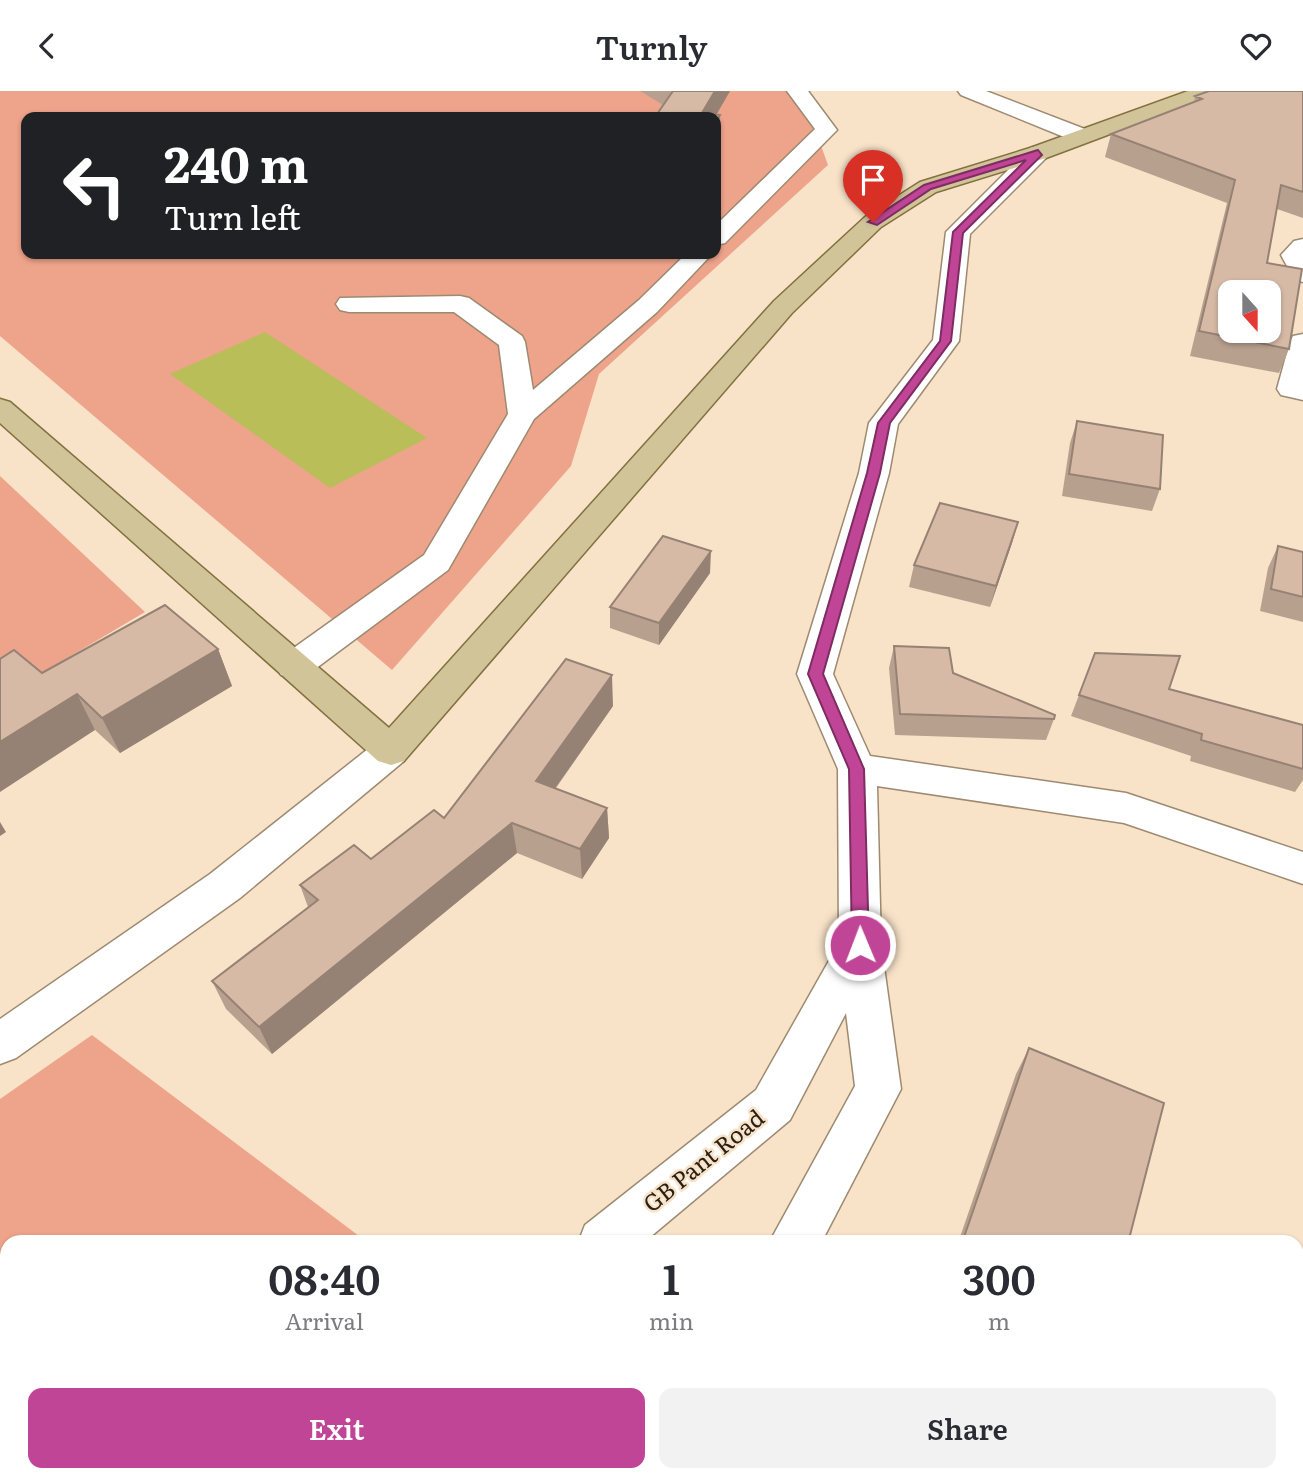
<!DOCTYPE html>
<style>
body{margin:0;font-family:Literata,serif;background:#f2f2f3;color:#2b2b33;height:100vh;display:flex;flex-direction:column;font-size:26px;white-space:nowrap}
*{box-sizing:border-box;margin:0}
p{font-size:23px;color:#7c7c81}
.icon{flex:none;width:38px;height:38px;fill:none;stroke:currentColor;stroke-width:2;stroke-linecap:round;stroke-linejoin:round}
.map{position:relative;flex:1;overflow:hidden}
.sheet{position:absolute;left:0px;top:1144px;width:1304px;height:247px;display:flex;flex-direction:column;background:#fff;border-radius:21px 21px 0 0;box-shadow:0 2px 5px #0004}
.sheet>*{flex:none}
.banner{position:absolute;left:21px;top:21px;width:700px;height:147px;border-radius:14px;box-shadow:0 2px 5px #0004;background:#202124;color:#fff;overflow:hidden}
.needle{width:46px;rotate:159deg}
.tools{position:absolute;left:1218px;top:189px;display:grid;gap:14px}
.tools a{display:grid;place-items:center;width:63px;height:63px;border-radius:14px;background:#fff;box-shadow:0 2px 5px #0004;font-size:35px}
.pin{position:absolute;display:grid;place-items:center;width:60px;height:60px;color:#fff;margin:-72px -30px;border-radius:50% 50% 50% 0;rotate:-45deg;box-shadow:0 0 7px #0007}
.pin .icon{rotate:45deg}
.me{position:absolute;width:77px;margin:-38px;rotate:359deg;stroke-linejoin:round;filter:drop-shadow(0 0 5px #0008)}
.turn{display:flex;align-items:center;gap:24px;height:147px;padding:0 28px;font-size:32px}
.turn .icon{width:91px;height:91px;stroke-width:2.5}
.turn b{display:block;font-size:49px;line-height:60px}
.eta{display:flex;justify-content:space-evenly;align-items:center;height:119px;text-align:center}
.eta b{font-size:42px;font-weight:600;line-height:49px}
.primary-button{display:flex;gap:14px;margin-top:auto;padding:14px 28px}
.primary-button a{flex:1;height:80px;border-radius:14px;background:#c14596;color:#fff;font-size:28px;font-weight:600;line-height:80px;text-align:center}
.primary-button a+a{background:#f2f2f3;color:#2b2b33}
header{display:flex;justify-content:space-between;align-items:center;height:91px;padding:0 28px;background:#fff;font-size:32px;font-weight:600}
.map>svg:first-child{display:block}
</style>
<header><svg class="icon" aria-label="back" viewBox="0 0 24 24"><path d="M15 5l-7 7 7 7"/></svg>Turnly<svg class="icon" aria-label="heart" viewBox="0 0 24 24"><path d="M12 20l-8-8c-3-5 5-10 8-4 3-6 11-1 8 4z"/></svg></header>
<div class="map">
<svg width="1303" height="1390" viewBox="0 0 1303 1390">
<rect width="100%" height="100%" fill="#f8e3c8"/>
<path fill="#eea38b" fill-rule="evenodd" d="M0 0H801L828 74 599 283 571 375 392 579 0 245ZM26 26H716V163H26Z
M0 385 145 521 0 607Z
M92 944 367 1151 7 1152V1384H307L302 1390H0V1008Z"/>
<path fill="#b9be58" d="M265 241 427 347 330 397 170 283Z"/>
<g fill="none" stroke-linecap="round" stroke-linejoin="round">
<g stroke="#9d8a71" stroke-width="3">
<path id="minor" d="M787 0H808L837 39 725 152 716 154V134L815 38Z
M958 0H986L1090 40 1093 45 1082 51 1074 50 961 4Z
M1038 55 1049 62 1046 67 970 143 959 250 898 333 889 382 833 583 870 665 1126 702 1303 761V793L1124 732 877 695 881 854 901 998 821 1152H769L855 995 846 922 790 1029 643 1152H578L585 1134 756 999 839 852 838 678 797 583 859 382 869 332 933 249 946 141 1030 57Z
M1303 148V191L1294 188 1281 164 1294 150Z
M686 163H712L657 221 534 328 448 479 307 584 294 587 281 584 276 575 281 566 424 464 508 323 499 254 454 221H349L340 219 336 213 340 207 460 205 469 207 522 245 525 251 533 299 639 209Z
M1303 243V309L1281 304 1277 298 1290 251 1293 245Z
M391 646 404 650 410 660 404 670 240 807 16 967 0 973V928L210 783 378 650Z
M351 1384H409L407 1390H349Z
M628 1384H685L683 1390H626Z"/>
</g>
<g stroke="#82713f" stroke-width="3">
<path id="major" d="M1188 0H1217L1214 4 1046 67 936 101 881 136 792 222 404 670 391 674 378 670 0 332V308L10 311 389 637 774 210 865 126 920 91 1030 57Z"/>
</g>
<use href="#minor" fill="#fff" fill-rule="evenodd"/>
<use href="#major" fill="#d1c499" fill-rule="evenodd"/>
</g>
<path fill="#b8a08f" d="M640 0H730L716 24H720L718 52 716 57V26L663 14Z
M1303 0V127L1277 118 1267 172 1289 258 1279 282 1190 265 1227 112 1105 66 1111 43 1194 11 1195 5Z
M1077 330 1160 398 1152 420 1062 405 1070 352Z
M1018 431 1012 452 990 516 909 496 914 474Z
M1278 455 1303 461V531L1260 520 1268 477Z
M710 482 659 554 610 537V516Z
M894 555 1054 628 1046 649 895 644 889 577Z
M218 558 232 595 120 662 95 639 42 582Z
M1095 562 1169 598 1303 634V689L1295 701 1190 670 1191 665 1071 625Z
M613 615 556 697 607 717 609 747 582 788 517 762 272 963 226 918 212 890 308 816 300 794 371 768 444 727Z
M1029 957 1128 1152H958L1016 983Z
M907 1384H1068L1067 1390H810L905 1389Z"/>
<path fill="#968274" d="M715 0H730L715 26 702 22Z
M720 24 718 52 716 57V31Z
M1018 431 1012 452 990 516 996 495Z
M711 460 710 482 659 554V532Z
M218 558 232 595 120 662 102 627Z
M612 584 613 615 539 720 536 690Z
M77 603 95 639 0 701V651Z
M607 717 609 747 582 788 580 758Z
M0 731 6 741 0 745Z
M512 732 517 762 272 963 259 936Z"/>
<path fill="#d6baa6" stroke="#968274" stroke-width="2" fill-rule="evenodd" d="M673 0H715L702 22 720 24 716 31V26H655Z
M1209 0H1303V101L1281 94 1267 172 1302 178 1289 258 1199 240 1235 89 1111 43 1202 8 1195 5ZM1230 201H1269V240H1230Z
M1077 330 1163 344 1160 398 1069 383Z
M940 412 1018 431 996 495 914 474Z
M663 445 711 460 659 532 610 516Z
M1278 455 1303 461V506L1271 498Z
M165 514 218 558 102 627 77 603 0 651V568L14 559 42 582Z
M894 555 949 557 953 582 1055 624 1054 628 900 623Z
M1095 562 1180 565 1169 598 1303 634V678L1201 649 1202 643 1079 604Z
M566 568 612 584 536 690 607 717 580 758 512 732 259 936 212 890 318 809 300 794 354 754 371 768 434 719 444 727Z
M1029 957 1164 1012 1128 1152H962Z
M813 1384H897L906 1390H810Z
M911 1384H1068L1067 1390H908Z"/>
<path fill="#c14596" stroke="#7d2d62" stroke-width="2" d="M1038 59 1042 64 963 142 951 250 890 332 880 382 823 583 864 678 869 854 860 861 852 854 849 678 808 583 867 382 878 332 940 250 953 141 1026 69 931 98 877 134 868 131 924 94Z"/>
<g text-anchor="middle" stroke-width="5" stroke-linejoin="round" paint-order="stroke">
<g font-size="23" fill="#292117" stroke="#f8e3c8">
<text transform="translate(704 1070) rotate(-39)" y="8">GB Pant Road</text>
</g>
</g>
</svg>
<div class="tools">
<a><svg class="needle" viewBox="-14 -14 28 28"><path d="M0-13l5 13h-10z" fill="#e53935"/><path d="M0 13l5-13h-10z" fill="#7c7c81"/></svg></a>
</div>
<div class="pin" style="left:873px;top:131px;background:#d93025"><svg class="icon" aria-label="arrive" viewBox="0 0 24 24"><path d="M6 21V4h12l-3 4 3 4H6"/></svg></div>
<svg class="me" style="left:860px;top:854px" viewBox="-20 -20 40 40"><circle r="17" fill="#c14596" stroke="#fff" stroke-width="3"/><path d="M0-11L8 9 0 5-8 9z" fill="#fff"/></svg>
<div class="banner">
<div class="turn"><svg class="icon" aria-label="left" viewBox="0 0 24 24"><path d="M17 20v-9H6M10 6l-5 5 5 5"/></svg><div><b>240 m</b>Turn left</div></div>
</div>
<section class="sheet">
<div class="eta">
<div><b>08:40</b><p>Arrival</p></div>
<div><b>1</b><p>min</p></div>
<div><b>300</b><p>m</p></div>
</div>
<div class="primary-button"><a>Exit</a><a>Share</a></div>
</section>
</div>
